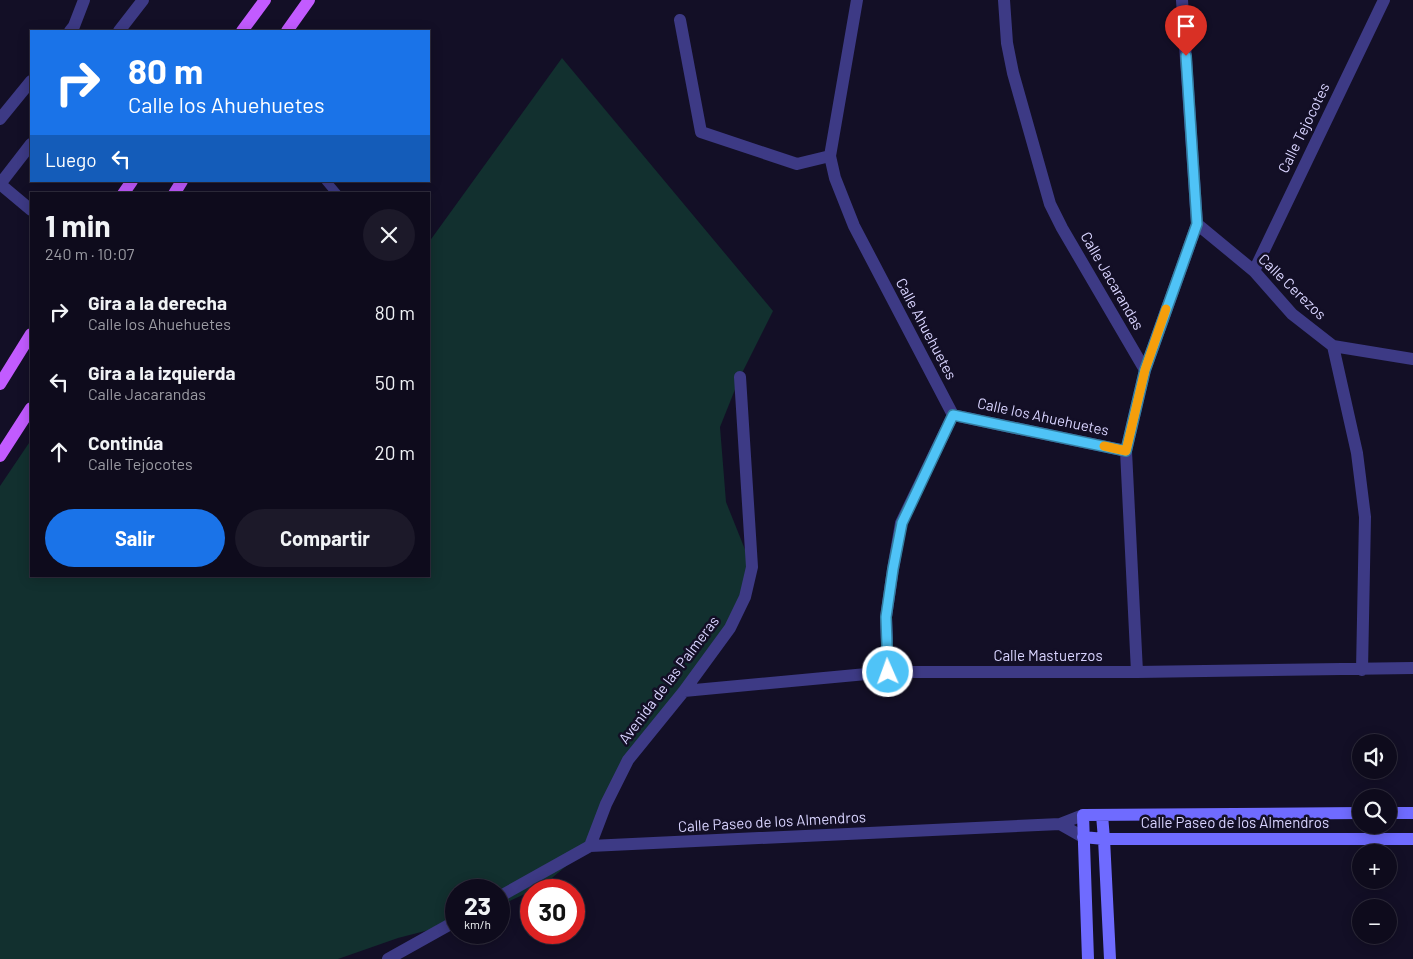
<!DOCTYPE html>
<html lang="es">
<meta charset="utf-8">
<style>
body{margin:0;font-family:Barlow,sans-serif;background:#1c1929;color:#f1f3f6;height:100vh;display:flex;flex-direction:column;font-size:19px;white-space:nowrap}
*{box-sizing:border-box;margin:0}
p{font-size:16px;color:#9b9ba3}
.icon{flex:none;width:28px;height:28px;fill:none;stroke:currentColor;stroke-width:2;stroke-linecap:round;stroke-linejoin:round}
.map{position:relative;flex:1;overflow:hidden}
.drawer{position:absolute;left:30px;top:192px;width:400px;height:385px;display:flex;flex-direction:column;background:#0e0b1c;border-radius:0px;box-shadow:0 2px 12px #0003,0 0 0 1px #2e2b3b}
.drawer>*{flex:none}
.hud{position:absolute;left:30px;top:30px;width:400px;height:152px;border-radius:0px;box-shadow:0 2px 12px #0003,0 0 0 1px #2e2b3b;background:#1a73e8;color:#fff;overflow:hidden}
.tools{position:absolute;left:1352px;top:734px;display:grid;gap:10px}
.tools a{display:grid;place-items:center;width:45px;height:45px;border-radius:50%;background:#0e0b1c;box-shadow:0 2px 12px #0003,0 0 0 1px #2e2b3b;font-size:25px}
.speed{position:absolute;left:445px;top:879px;display:flex;gap:10px;font-size:25px;font-weight:700;text-align:center}
.speed>*{display:grid;place-content:center;width:65px;height:65px;border-radius:50%;background:#0e0b1c;box-shadow:0 2px 12px #0003,0 0 0 1px #2e2b3b;line-height:1}
.speed small{font-size:12px;font-weight:400}
.speed .limit{border:8px solid #d22;background:#fff;color:#111}
.pin{position:absolute;display:grid;place-items:center;width:42px;height:42px;color:#fff;margin:-51px -21px;border-radius:50% 50% 50% 0;rotate:-45deg;box-shadow:0 0 5px #0007}
.pin .icon{rotate:45deg}
.me{position:absolute;width:55px;margin:-28px;rotate:358deg;stroke-linejoin:round;filter:drop-shadow(0 0 4px #0008)}
.turn{display:flex;align-items:center;gap:18px;height:105px;padding:0 15px;font-size:22px}
.turn .icon{width:65px;height:65px;stroke-width:2.5}
.turn b{display:block;font-size:35px;line-height:42px}
.then{display:flex;align-items:center;height:48px;padding:0 15px;background:#0003;gap:10px;font-size:19px}
.round{display:grid;place-items:center;flex:none;width:52px;height:52px;border-radius:26px;background:#1c1929}
.headline{display:flex;align-items:center;justify-content:space-between;height:85px;padding:0 15px}
h1{font-size:30px;font-weight:700;line-height:38px}
.button{display:flex;gap:10px;margin-top:auto;padding:10px 15px}
.button a{flex:1;height:58px;border-radius:30px;background:#1a73e8;color:#fff;font-size:20px;font-weight:700;line-height:58px;text-align:center}
.button a+a{background:#1c1929;color:#f1f3f6}
ul{padding:0;list-style:none}
li{display:flex;align-items:center;gap:15px;height:70px;padding:0 15px}
li div{flex:1}
li b{display:block;font-size:19px}
li em{font-style:normal}
.map>svg:first-child{display:block}
</style>
<div class="map">
<svg width="1413" height="959" viewBox="0 0 1413 959">
<rect width="100%" height="100%" fill="#130f26"/>
<path fill="#12302f" d="M562 58 773 311 740 377 720 427 726 502 752 567 745 597 647 736 590 846 540 888 531 890V891L499 906V890H456V923L398 938 338 959H0V486L31 440V576H429V242Z"/>
<g fill="none" stroke-linecap="round" stroke-linejoin="round">
<path stroke="#3d3a85" stroke-width="9" d="M326 181 337 194"/>
<path stroke="#3d3a85" stroke-width="12" d="M857 0 830 156 835 178 854 226 953 415
M1004 0 1007 43 1013 73 1050 204 1062 228 1145 370
M1182 0 1197 224 1254 271 1292 314 1333 346 1357 453 1365 517 1362 670
M680 20 701 132 797 164 830 156
M70 31 74 26 84 0
M119 31 143 0
M0 119 31 81
M0 184 31 144
M0 184 31 210
M1254 271 1384 0
M1333 346 1413 359
M953 415 1126 451
M888 672 886 617 893 569 901 523 953 415
M1137 672 1126 451 1145 370 1197 224
M684 691 888 672H1137L1413 668
M1060 824 1083 837
M590 846 606 804 628 760 684 691 730 628 745 597 752 567 740 377
M499 897 590 846 1060 824 1083 815
M388 959 456 921"/>
<path stroke="#6f6bff" stroke-width="12" d="M1389 813H1413
M1102 815 1104 839 1110 959
M1083 837 1104 839H1413
M1088 959 1083 815 1361 813"/>
<path stroke="#c25bff" stroke-width="12" d="M242 31 265 0
M287 31 309 0
M123 194 132 181
M174 194 182 181
M0 384 31 334
M0 456 31 408"/>
</g>
<g fill="none" stroke-linecap="round" stroke-linejoin="round">
<g stroke="#337fa1" stroke-width="12">
<path id="route" d="M888 672 886 617 893 569 902 523 953 415 1126 451 1145 370 1197 224 1186 56"/>
</g>
<use href="#route" stroke="#4fc3f7" stroke-width="9"/>
<path stroke="#f59e0b" stroke-width="9" d="M1104 446 1126 451 1145 370 1166 309"/>
</g>
<g text-anchor="middle" stroke-width="5" stroke-linejoin="round" paint-order="stroke">
<g font-size="15" fill="#d9d4ff" stroke="#130f26">
<text transform="translate(1304 128) rotate(-64)" y="5">Calle Tejocotes</text>
<text transform="translate(1112 281) rotate(60)" y="5">Calle Jacarandas</text>
<text transform="translate(1292 287) rotate(44)" y="5">Calle Cerezos</text>
<text transform="translate(926 329) rotate(62)" y="5">Calle Ahuehuetes</text>
<text transform="translate(1043 417) rotate(12)" y="5">Calle los Ahuehuetes</text>
<text x="1048" y="661">Calle Mastuerzos</text>
<text transform="translate(669 680) rotate(-53)" y="5">Avenida de las Palmeras</text>
<text transform="translate(772 822) rotate(-3)" y="5">Calle Paseo de los Almendros</text>
<text x="1235" y="828">Calle Paseo de los Almendros</text>
</g>
</g>
</svg>
<div class="tools">
<a><svg class="icon" aria-label="sound" viewBox="0 0 24 24"><path d="M4 9h4l5-4v14l-5-4H4zM17 9q2 3 0 6"/></svg></a>
<a><svg class="icon" aria-label="search" viewBox="0 0 24 24"><circle cx="10" cy="10" r="6"/><path d="M15 15l6 6"/></svg></a>
<a>+</a>
<a>−</a>
</div>
<div class="speed"><div>23<small>km/h</small></div><div class="limit">30</div></div>
<div class="pin" style="left:1186px;top:56px;background:#d93025"><svg class="icon" aria-label="arrive" viewBox="0 0 24 24"><path d="M6 21V4h12l-3 4 3 4H6"/></svg></div>
<svg class="me" style="left:888px;top:672px" viewBox="-20 -20 40 40"><circle r="17" fill="#4fc3f7" stroke="#fff" stroke-width="3"/><path d="M0-11L8 9 0 5-8 9z" fill="#fff"/></svg>
<div class="hud">
<div class="turn"><svg class="icon" aria-label="right" viewBox="0 0 24 24"><path d="M7 20v-9h11M14 6l5 5-5 5"/></svg><div><b>80 m</b>Calle los Ahuehuetes</div></div>
<div class="then">Luego<svg class="icon" aria-label="left" viewBox="0 0 24 24"><path d="M17 20v-9H6M10 6l-5 5 5 5"/></svg></div>
</div>
<section class="drawer">
<div class="headline"><div><h1>1 min</h1><p>240 m · 10:07</p></div><a class="round"><svg class="icon" aria-label="close" viewBox="0 0 24 24"><path d="M6 6l12 12M18 6L6 18"/></svg></a></div>
<ul>
<li><svg class="icon" aria-label="right" viewBox="0 0 24 24"><path d="M7 20v-9h11M14 6l5 5-5 5"/></svg><div><b>Gira a la derecha</b><p>Calle los Ahuehuetes</p></div><em>80 m</em></li>
<li><svg class="icon" aria-label="left" viewBox="0 0 24 24"><path d="M17 20v-9H6M10 6l-5 5 5 5"/></svg><div><b>Gira a la izquierda</b><p>Calle Jacarandas</p></div><em>50 m</em></li>
<li><svg class="icon" aria-label="ahead" viewBox="0 0 24 24"><path d="M12 20V5M6 11l6-6 6 6"/></svg><div><b>Continúa</b><p>Calle Tejocotes</p></div><em>20 m</em></li>
</ul>
<div class="button"><a>Salir</a><a>Compartir</a></div>
</section>
</div>
